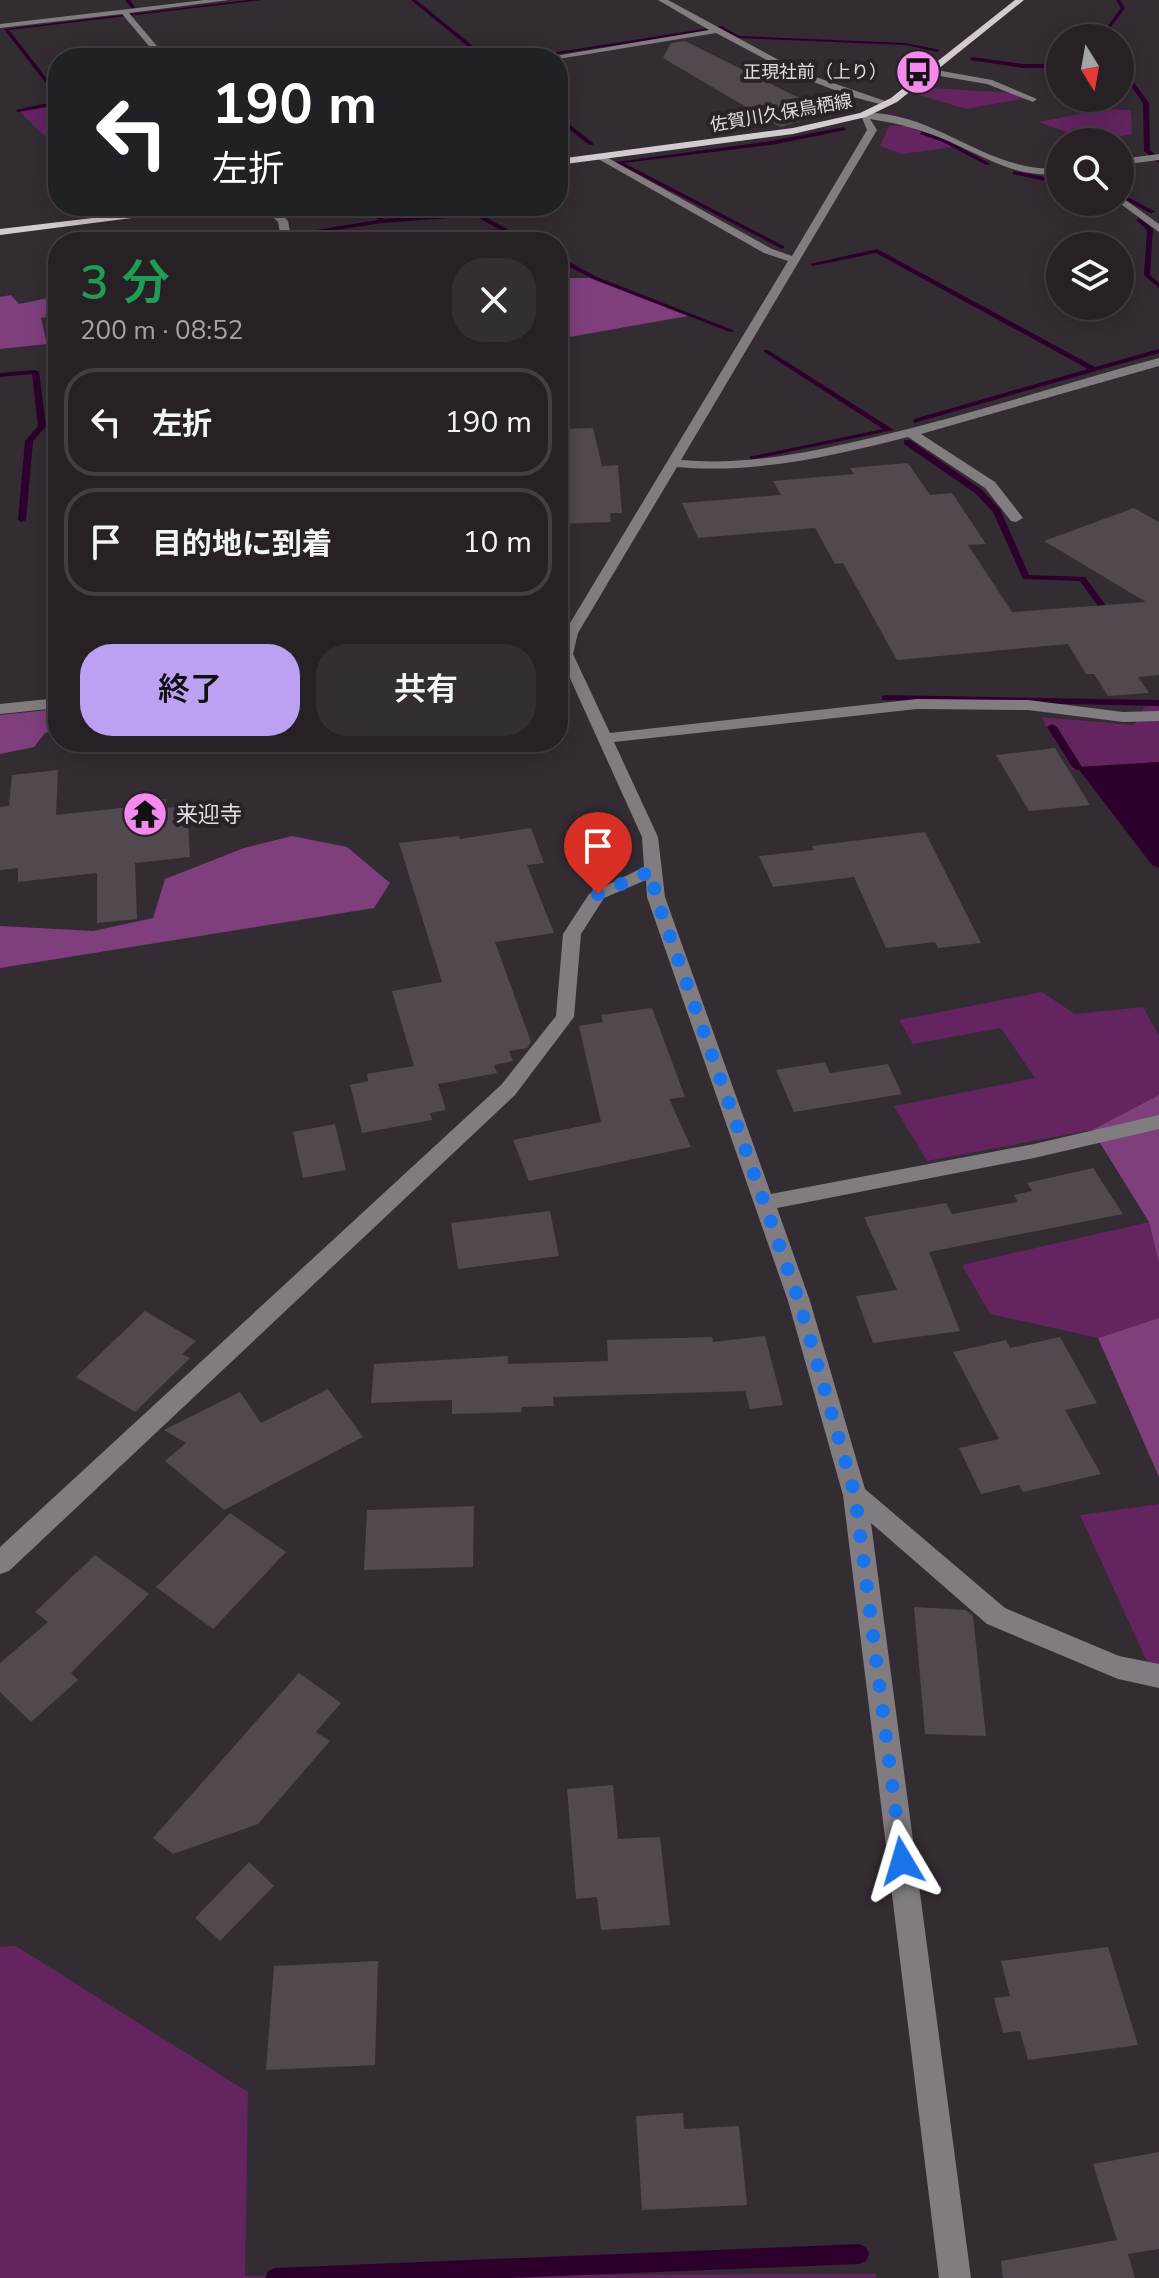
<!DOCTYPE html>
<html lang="ja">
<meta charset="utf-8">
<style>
body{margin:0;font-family:"Nunito Sans","Noto Sans JP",sans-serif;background:#332e32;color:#f1f3f6;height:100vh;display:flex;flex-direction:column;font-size:30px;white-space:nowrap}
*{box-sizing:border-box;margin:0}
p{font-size:26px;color:#a4a3a7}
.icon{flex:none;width:44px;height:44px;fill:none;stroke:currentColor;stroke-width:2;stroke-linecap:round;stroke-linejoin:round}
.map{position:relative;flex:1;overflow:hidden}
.drawer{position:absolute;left:48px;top:232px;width:520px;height:520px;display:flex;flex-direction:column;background:#272126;border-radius:32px;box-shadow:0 4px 20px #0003,0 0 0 2px #433e43}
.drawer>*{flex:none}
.guide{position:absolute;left:48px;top:48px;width:520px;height:168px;border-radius:32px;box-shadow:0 4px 20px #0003,0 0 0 2px #433e43;background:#202124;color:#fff;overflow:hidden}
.needle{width:52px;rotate:169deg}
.tools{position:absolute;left:1046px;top:24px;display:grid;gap:16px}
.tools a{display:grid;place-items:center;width:88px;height:88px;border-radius:50%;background:#272126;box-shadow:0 4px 20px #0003,0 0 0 2px #433e43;font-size:40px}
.pin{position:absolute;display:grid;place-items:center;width:68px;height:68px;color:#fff;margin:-82px -34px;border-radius:50% 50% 50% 0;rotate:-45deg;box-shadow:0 0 8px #0007}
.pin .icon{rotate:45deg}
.me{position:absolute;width:88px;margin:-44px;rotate:353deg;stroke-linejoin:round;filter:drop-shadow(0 0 6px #0008)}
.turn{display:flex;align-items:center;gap:28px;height:168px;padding:0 32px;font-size:36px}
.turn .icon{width:104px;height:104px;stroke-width:2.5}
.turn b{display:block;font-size:56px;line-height:68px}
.round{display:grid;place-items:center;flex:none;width:84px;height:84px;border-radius:32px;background:#332e32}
.overview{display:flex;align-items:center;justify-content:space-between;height:136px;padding:0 32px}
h1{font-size:48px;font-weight:600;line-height:60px;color:#1e9e55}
.primary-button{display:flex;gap:16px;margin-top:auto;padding:16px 32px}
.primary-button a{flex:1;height:92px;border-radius:32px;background:#bca0f2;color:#111;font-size:32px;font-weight:600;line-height:92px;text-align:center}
.primary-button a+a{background:#332e32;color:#f1f3f6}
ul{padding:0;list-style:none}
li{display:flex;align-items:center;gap:24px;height:108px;margin:0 16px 12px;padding:0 16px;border:4px solid #433e43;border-radius:32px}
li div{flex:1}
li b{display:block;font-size:30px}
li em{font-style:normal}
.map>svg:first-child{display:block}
</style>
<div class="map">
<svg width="1159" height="2278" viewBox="0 0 1159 2278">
<rect width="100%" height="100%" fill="#342c33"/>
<path fill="#632460" d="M931 88 1013 93 1026 98 966 109 920 95Z
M58 103V149L18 110Z
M1104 109 1131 110 1132 134 1094 142 1039 122Z
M889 126H906L960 146 902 154 880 146Z
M1159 705V762L1072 769 1041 717 1134 725 1145 706Z
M1042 992 1075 1014 1143 1007 1159 1036V1095L1092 1130 927 1161 894 1106 1035 1078 1001 1028 913 1044 899 1020Z
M1149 1222 1159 1263V1318L1098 1338 990 1314 962 1265Z
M1159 1504V1668L1149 1666 1080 1515Z
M16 1946 248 2092 245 2276 876 2274 877 2278H0V1947Z"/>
<path fill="#7f3e7c" d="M558 278H590L688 316 558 339Z
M11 295 19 304 58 296V315L41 318 47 344 0 349V297Z
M58 709V729L45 733 34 747 0 754V715Z
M292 836 347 847 390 883 374 908 0 968V926L93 931 153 918 165 879 244 848Z
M1159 1095V1263L1149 1222 1092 1130Z
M1159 1318V1477L1098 1338Z"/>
<path fill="#2c002b" d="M1159 762V868L1152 865 1077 767Z"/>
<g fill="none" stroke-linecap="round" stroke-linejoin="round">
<path fill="#2c002b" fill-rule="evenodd" d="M125 0H130L136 9H132Z
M248 0H262L9 30 58 93V99L4 29Z
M411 0H416L488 58H482Z
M1116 0H1120L1125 8 1111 27 1112 38H1108L1107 27 1121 8Z
M722 26 739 36 906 43 940 50 937 52 906 45 738 38 721 29 533 58H520Z
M972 57 1023 64H1060V68H1023L970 60Z
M1120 64 1149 103 1150 150 1159 158V163L1144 151 1143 103 1120 70Z
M58 101V105L18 112 15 110Z
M558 115 593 143V145H589L558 120Z
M844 127 846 130 771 145 624 163 784 246V248L782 249 615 162 771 141Z
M922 131 947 140 991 164 986 165 943 142 920 134Z
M1014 171 1060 180V184L1012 174Z
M1120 193 1154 211 1155 212 1150 213 1120 197Z
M365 206H371L384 219 476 212 531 242H523L475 216 382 223 303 235 304 242H298V233L378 220Z
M1139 218 1153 229 1150 275 1159 283V288L1144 275 1147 230 1136 220Z
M877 249 1095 367 1159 349V353L914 423V419L1088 369 876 253 813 266 810 264Z
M558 256 597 277 735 331 730 332 593 279 558 261Z
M764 350H768L894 430 750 460V456H753L883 429 764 352Z
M35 370 39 372 46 426 33 441 26 520 22 522 18 520 25 441 38 426 32 374 0 377V373Z
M904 440H910L981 489 1000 509 1029 575 1085 577 1115 618 1114 620H1108L1080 581 1023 579 993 512 975 493 904 444Z
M885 695 1159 700V706L882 700V696Z
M1052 724 1057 727 1082 767 1080 769 1077 770 1072 767 1047 727Z
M859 2244 866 2247 869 2254 866 2261 859 2264 509 2278H265L268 2271 275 2268Z"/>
</g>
<path fill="#514850" d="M685 41 829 113 780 127 663 58 671 43Z
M593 428 602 466 618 465 622 513H610L611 522 558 524V429Z
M908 463 930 495 952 493 986 544 968 545 1012 612 1146 602 1044 541 1134 508 1159 522V675L1138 677 1149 693 1108 696 1094 674H1086L1068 644 897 660 843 563 835 564 815 528 698 538 682 503 781 495 773 481 854 474 850 468Z
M1055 748 1090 805 1029 811 996 755Z
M58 770 56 815 130 807V803L166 799V808L187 806 190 857 135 863 137 919 97 923V873L18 882V868L0 870V807L9 806 12 775Z
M531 828 544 863 527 865 554 933 495 942 531 1042 527 1048 509 1051 513 1061 494 1065 497 1073 438 1084 446 1110 430 1113 432 1120 362 1133 350 1085 368 1081 367 1074 414 1066 392 991 442 982 399 843 459 836 460 839Z
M925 832 981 943 938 948 935 942 886 948 854 877 773 887 759 856 814 850 812 846Z
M652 1008 685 1097 669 1099 691 1147 529 1181 513 1140 601 1122 579 1026 603 1022 601 1015Z
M825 1062 830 1073 888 1064 902 1094 794 1112 776 1070Z
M335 1124 346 1170 303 1178 293 1132Z
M1093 1168 1123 1214 929 1252 960 1331 873 1343 856 1296 897 1290 864 1217 946 1203 952 1214 1018 1202 1014 1195 1032 1191 1027 1183Z
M550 1211 559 1256 458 1269 451 1223Z
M145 1311 196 1341 182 1354 190 1358 135 1412 76 1377Z
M765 1336 783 1405 750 1409 745 1391 553 1397 554 1406 522 1407 521 1412 452 1414V1400L371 1403 374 1364 508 1356V1364L608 1361 607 1340 712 1337 713 1342Z
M1060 1337 1097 1403 1065 1410 1101 1474 1023 1492 1019 1485 981 1494 959 1448 999 1439 953 1352 1006 1340 1010 1348Z
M328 1389 363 1437 224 1510 165 1461 186 1443 164 1430 240 1392 261 1423Z
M474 1506 473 1567 364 1570 367 1510Z
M230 1513 286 1552 213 1629 156 1587Z
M95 1555 149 1594 71 1673 78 1680 31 1722 0 1692V1663L48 1622 35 1612Z
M914 1607 966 1610 973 1616 986 1736 925 1734Z
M299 1673 341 1703 316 1732 330 1741 258 1824 173 1854 153 1838Z
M613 1785 618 1839 660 1837 670 1925 601 1930 597 1897 576 1899 567 1789Z
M249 1862 274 1886 220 1941 195 1918Z
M1108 1947 1138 2045 1028 2060 1020 2031 1003 2033 994 1998 1010 1996 1001 1961Z
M378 1961 375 2065 266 2070 274 1966Z
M683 2113 684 2129 739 2126 747 2205 642 2210 636 2116Z
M1159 2152V2249L1128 2254 1135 2278H1003L1001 2261 1117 2240 1093 2164Z"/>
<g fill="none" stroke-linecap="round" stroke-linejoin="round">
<path fill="#817c80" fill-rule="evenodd" d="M205 0H229L129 13 167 58H159L122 14 0 28V24Z
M658 0H668L801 72 891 103 887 106 853 97 795 75 716 33 558 59 543 58 709 30Z
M931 69 992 80 1037 99 1033 102 987 84 928 74Z
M860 113C933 108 989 175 1060 168V174C1016 178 987 158 948 141 923 130 897 123 870 119L877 130 681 460C746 466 812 452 875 437 971 415 1064 383 1159 358V366L921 434 995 482 1023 518 1016 522 1011 521 985 488 908 437C833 456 755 474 677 467L578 633 573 654 610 733 917 699 1028 700 1123 712 1159 711V721L1123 722 1028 710 917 709 614 742 658 837 665 897 771 1194 1034 1144 1159 1115V1129L1034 1158 777 1208 810 1301 865 1489 1005 1608 1119 1656 1159 1664V1688L1118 1679 987 1624 871 1523 971 2278H939L843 1495 788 1301 647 897 646 880 604 898 581 934 574 1017 515 1095 9 1571 0 1574V1547L501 1085 556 1016 563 934 589 894 644 867 642 837 559 654 564 633 788 261 764 253 593 156 601 154 772 249 792 256 867 130Z
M1159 154V160L1120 165V159Z
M1120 196 1159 224V232L1118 202Z
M262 206H273L288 221 292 242H282L278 222Z
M58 698V708L0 714V704Z"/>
<path fill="#d3cad2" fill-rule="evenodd" d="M1015 0H1024L897 102 866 117 793 134 558 165V159L793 128 860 113 891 98Z
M194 206H225L0 235V229Z"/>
</g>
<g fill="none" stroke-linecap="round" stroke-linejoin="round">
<path stroke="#1a73e8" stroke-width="14" stroke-dasharray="0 25.2" d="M598 894 651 871 656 897 799 1301 855 1495 902 1861"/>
</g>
<defs>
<g id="bus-disc" transform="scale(2.3)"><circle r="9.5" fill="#f589ee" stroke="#292229"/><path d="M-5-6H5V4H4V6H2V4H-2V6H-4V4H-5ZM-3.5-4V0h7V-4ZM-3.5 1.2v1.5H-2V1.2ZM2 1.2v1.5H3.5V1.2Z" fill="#111"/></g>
<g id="temple-disc" transform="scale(2.3)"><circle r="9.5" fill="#f589ee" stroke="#292229"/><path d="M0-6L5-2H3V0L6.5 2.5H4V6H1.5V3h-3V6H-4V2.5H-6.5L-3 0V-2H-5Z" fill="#111"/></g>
</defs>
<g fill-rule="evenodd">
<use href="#bus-disc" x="918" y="72"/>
<use href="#temple-disc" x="145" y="814"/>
</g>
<g text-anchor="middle" stroke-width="8" stroke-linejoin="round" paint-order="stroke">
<g font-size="18" fill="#e1dce0" stroke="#292229" text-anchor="end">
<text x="887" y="78">正現社前（上り）</text>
</g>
<g font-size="18" fill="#e1dce0" stroke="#292229">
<text transform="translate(781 113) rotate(-10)" y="6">佐賀川久保鳥栖線</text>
</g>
<g font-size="22" fill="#e1dce0" stroke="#292229" text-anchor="start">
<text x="176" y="822">来迎寺</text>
</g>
</g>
</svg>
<div class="tools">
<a><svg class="needle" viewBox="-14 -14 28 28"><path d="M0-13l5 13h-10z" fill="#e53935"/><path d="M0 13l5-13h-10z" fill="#a4a3a7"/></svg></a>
<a><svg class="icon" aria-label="search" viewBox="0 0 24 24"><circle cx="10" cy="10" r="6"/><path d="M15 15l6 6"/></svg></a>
<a><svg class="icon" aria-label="layers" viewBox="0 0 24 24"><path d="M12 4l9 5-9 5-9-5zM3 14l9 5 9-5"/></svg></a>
</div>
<div class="pin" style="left:598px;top:894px;background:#d93025"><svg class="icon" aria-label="arrive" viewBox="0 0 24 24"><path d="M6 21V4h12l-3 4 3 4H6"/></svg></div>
<svg class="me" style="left:902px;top:1861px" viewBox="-20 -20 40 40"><path d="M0-17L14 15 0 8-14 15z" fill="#1a73e8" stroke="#fff" stroke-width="4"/></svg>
<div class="guide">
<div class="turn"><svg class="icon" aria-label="left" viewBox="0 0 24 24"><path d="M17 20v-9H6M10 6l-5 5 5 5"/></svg><div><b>190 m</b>左折</div></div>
</div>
<section class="drawer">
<div class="overview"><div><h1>3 分</h1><p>200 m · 08:52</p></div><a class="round"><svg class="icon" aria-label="close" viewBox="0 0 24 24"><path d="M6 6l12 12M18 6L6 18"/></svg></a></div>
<ul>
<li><svg class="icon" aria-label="left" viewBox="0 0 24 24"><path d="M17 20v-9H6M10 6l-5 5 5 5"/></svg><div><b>左折</b></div><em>190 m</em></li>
<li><svg class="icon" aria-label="arrive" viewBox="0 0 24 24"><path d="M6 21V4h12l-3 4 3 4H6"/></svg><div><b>目的地に到着</b></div><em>10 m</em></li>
</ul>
<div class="primary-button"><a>終了</a><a>共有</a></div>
</section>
</div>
